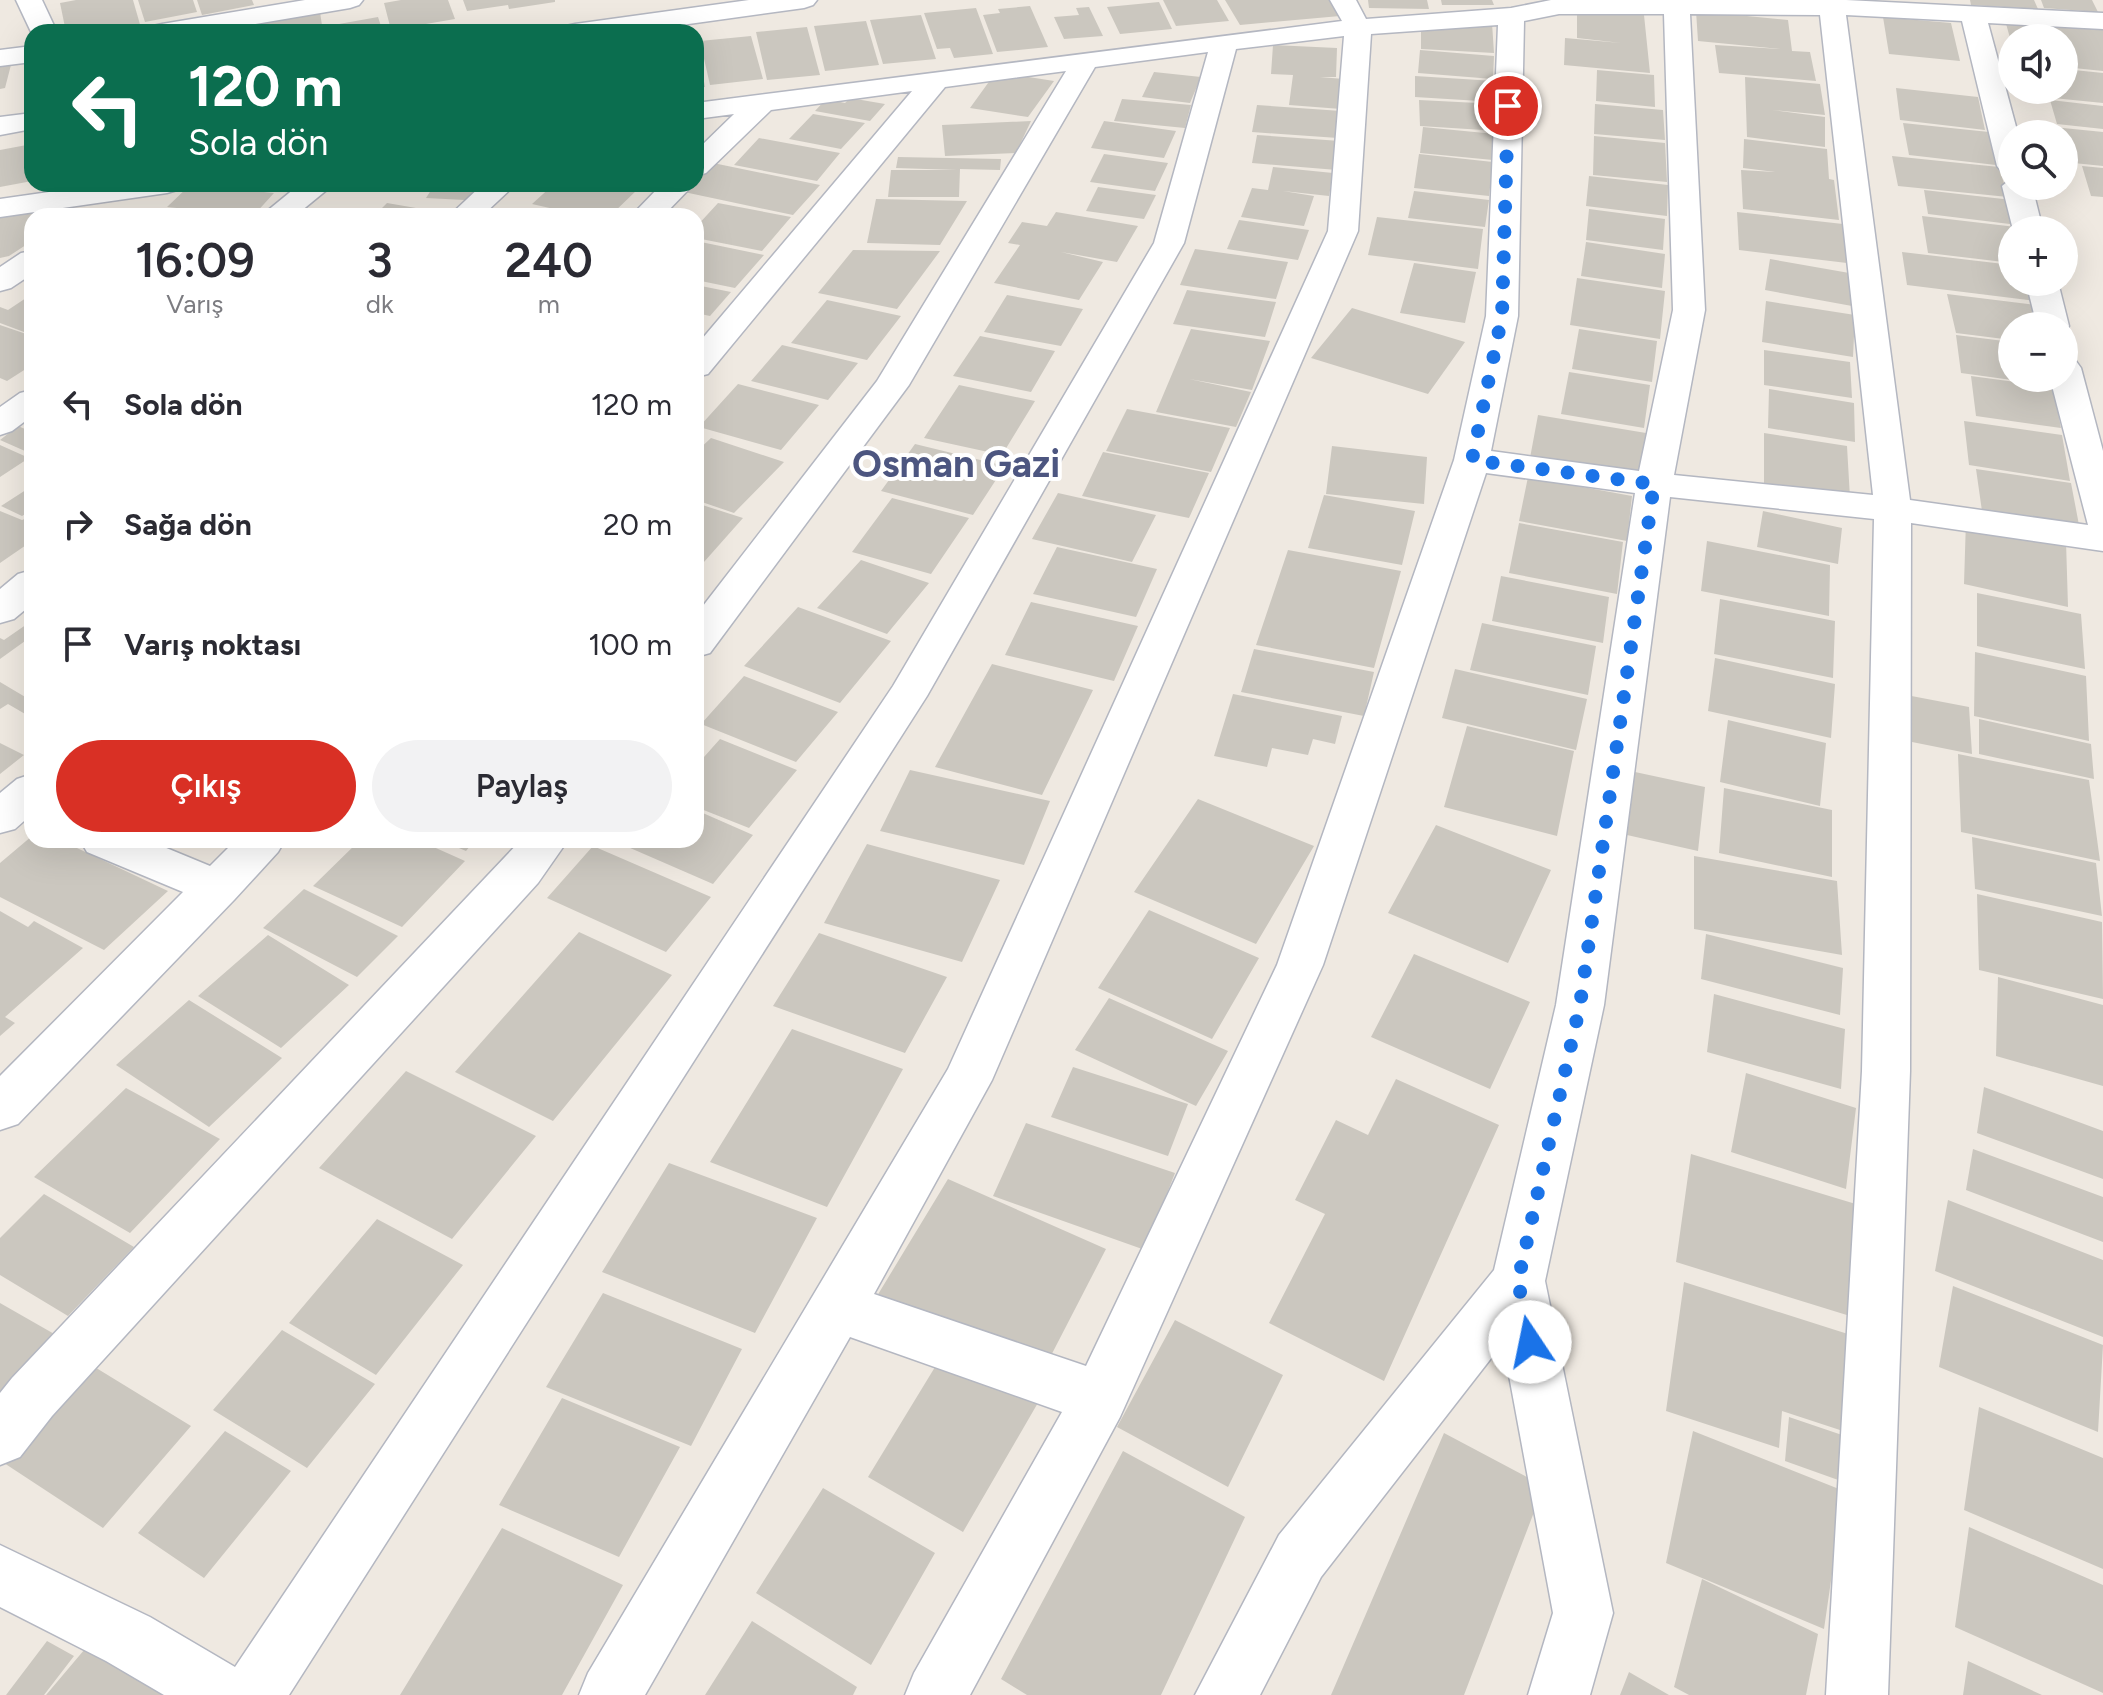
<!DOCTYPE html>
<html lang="tr">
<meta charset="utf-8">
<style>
body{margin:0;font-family:Figtree,sans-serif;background:#f2f2f3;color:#2b2b33;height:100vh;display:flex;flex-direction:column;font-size:30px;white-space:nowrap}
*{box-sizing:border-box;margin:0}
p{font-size:26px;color:#7c7c81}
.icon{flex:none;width:44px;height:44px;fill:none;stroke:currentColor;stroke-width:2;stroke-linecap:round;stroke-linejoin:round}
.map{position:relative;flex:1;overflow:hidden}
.side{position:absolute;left:24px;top:208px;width:680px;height:640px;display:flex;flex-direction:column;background:#fff;border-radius:24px;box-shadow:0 8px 32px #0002}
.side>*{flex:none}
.hud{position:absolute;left:24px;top:24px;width:680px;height:168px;border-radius:24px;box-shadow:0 8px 32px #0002;background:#0b6e4f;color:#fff;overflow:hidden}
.tools{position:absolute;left:1998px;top:24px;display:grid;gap:16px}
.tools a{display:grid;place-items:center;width:80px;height:80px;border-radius:50%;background:#fff;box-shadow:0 8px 32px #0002;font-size:40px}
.pin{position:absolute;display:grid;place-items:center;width:68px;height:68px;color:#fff;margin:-34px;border:4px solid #fff;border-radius:50%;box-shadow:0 2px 8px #0007}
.me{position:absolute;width:88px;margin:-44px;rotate:349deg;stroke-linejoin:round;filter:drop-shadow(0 0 6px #0008)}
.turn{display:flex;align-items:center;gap:28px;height:168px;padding:0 32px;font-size:36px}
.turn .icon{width:104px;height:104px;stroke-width:2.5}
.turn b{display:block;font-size:56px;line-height:68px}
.eta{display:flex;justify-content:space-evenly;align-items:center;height:136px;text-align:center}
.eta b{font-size:48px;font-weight:600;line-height:56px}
.action{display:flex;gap:16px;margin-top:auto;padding:16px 32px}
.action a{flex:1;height:92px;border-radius:48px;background:#d93025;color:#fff;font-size:32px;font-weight:600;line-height:92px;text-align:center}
.action a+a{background:#f2f2f3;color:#2b2b33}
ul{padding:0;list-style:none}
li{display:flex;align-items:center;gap:24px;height:120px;padding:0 32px}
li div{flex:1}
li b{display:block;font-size:30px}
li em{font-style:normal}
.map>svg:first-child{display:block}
</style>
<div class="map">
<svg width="2103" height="1695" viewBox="0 0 2103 1695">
<rect width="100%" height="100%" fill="#efe9e1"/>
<path fill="#cbc7bf" d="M76 0H133L141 28 119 32H66L60 3Z
M138 0H193L197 12 145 22Z
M197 0H252L254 5 202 15Z
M401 0H448L455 19 391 30 384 3Z
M463 0H555V2L509 9 508 5 467 11Z
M1163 0H1217L1229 21 1176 26Z
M1225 0H1329L1340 16 1240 25Z
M1368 0H1427L1429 9 1369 8Z
M1441 0H1492L1494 5H1442Z
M1970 0H2034L2038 9 1971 5Z
M2041 0H2092L2098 12 2044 8Z
M1159 2 1172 29 1120 34 1107 7Z
M1030 6 1048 47 997 52 983 15 1000 13 998 9Z
M1089 7 1103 36 1064 39 1054 17 1079 15 1076 8Z
M976 8 993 54 954 58 950 48 937 49 924 13Z
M1577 9 1644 15 1650 73 1564 65 1565 38 1621 43 1577 38Z
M1696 11 1788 20 1792 51 1810 52 1816 81 1719 73 1715 45 1780 49 1698 41Z
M320 12 323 32H259L257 21Z
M921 15 936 59 883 64 870 20Z
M378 17 383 32H341L339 24Z
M1883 17 1951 23 1960 61 1889 54Z
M2005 20 2103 29V71L2064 67V38H2010Z
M866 21 879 65 825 71 814 26Z
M1492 23 1494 53 1421 49V27Z
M807 27 820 75 767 80 756 32Z
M751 36 763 79 710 85 700 41Z
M1273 45 1337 48 1336 77H1320L1344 79 1341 109 1289 105 1293 75 1271 74Z
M1420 50 1494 56 1493 79 1418 73Z
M696 60H700L705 87 696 88Z
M12 61 5 88 0 89V63Z
M2064 69 2103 73V103L2043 97 2041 90H2064Z
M1597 70 1654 75 1655 107 1596 101Z
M996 72 1054 81 1028 117 970 108Z
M1154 72 1201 77 1190 103 1142 97Z
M1415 76 1495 81 1496 102 1415 97Z
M1745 77 1820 84 1825 115 1772 110 1825 117V147L1747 137Z
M1896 88 1978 97 1985 130 1900 120Z
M850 98 885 104 870 121 815 111 826 99 845 103Z
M1122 99 1191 105 1185 128 1114 121Z
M1419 100 1497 104 1499 131 1420 126Z
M2050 100 2103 106V129L2057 124Z
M1595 104 1663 110 1665 140 1594 134Z
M1257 105 1341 111 1338 138 1252 132Z
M813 114 865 123 841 149 789 139Z
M1031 121 1016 153 945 156 942 125Z
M1104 121 1176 131 1164 158 1091 148Z
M1903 123 1989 132 1996 165 1909 155Z
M1423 127 1495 134 1493 160 1420 153Z
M2053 127 2103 132V166L2064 162V134H2055Z
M1257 135 1340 141 1337 170 1252 163Z
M1594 136 1665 143 1667 182 1593 175Z
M759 138 840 153 817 181 734 165Z
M1744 139 1827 149 1829 179 1834 180 1839 220 1743 209 1741 170 1775 172 1743 168Z
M32 144V181L0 187V150Z
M1104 154 1168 163 1155 191 1090 182Z
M1419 154 1493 162 1489 196 1414 188Z
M1892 156 1999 167 2008 197 1898 186Z
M898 157 1001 159 1000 170 960 169 959 197H888L891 170H957L896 168Z
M713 163 820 185 793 215 684 192 696 184V180Z
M2082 166 2103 168V197L2091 196Z
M1273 167 1333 173 1329 196 1283 191 1314 196 1304 226 1241 217 1252 188 1268 190Z
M1589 176 1668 185 1667 216 1586 206Z
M435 184H483L465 200 426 198Z
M554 184H614L638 189 610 216H585L532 204Z
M190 185 274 193 253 216 167 207Z
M1098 187 1156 195 1144 219 1086 211Z
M1924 190 2012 200 2018 225 1928 214Z
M1414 191 1489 200 1485 227 1408 218Z
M876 199 967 201 940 245 867 243Z
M387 203 445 213 442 216H374Z
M718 203 791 217 762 251 696 238V227Z
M56 204 71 207V216H32V241L9 256 0 258V215Z
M1589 209 1665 219 1663 250 1586 240Z
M1056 212 1138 226 1117 262 1061 252 1103 262 1079 300 994 283 1020 245 1008 243 1022 222 1047 226Z
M1737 212 1843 224 1847 263 1739 250Z
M1922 216 2016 227 2017 230H2012V263L1928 253Z
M1377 217 1483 229 1478 269 1368 255Z
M1239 220 1309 230 1298 260 1227 249Z
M696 241 764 255 735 288 696 280Z
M1586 242 1665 254 1662 288 1581 276Z
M1195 249 1288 262 1276 299 1180 285Z
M853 250 940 251 897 309 818 293Z
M1902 252 2012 265V282H2031L2036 301 1907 285Z
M1770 259 1855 274 1852 306 1765 290Z
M1414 263 1476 272 1465 323 1400 313Z
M1577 278 1665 291 1660 339 1570 325Z
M696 285 731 292 710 316 696 313Z
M1187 290 1276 302 1265 337 1173 324Z
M32 294V335L0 323V307L8 310Z
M1947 294 2037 305 2043 326H2012V340L1956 333Z
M1007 295 1083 309 1061 346 984 332Z
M827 300 901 316 867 360 791 343Z
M1766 301 1855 315 1853 357 1762 342Z
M1352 308 1465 342 1428 394 1311 358Z
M0 325 32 336V365L7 381 0 378Z
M1191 329 1270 341 1252 390 1189 379 1251 392 1236 427 1156 412Z
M1579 329 1657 341 1652 382 1572 369Z
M1956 335 2012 342V380L1961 373Z
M980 336 1055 351 1031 392 953 376Z
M782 345 858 363 828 400 751 381Z
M1764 350 1850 362 1852 398 1764 385Z
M1569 372 1650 385 1644 428 1561 414Z
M1971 376 2053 387 2061 428 1976 416Z
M2014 378H2053L2055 386 2013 380Z
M738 384 819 405 781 450 699 427Z
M959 385 1035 401 1002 455 924 438Z
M1769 389 1854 403 1855 442 1768 428Z
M1127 409 1230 428 1211 472 1106 451Z
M1538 415 1646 433 1642 477 1530 458Z
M1964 421 2062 435 2070 481 1969 465Z
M18 426 32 432V446L25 451 0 440Z
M1764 433 1847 446 1850 498 1764 485Z
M711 438 784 462 734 513 696 500V452Z
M915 444 1005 466 973 515 881 491Z
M0 445 29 458 0 477Z
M1332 446 1427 457 1424 504 1326 494Z
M1103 452 1209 473 1189 518 1082 496Z
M1976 469 2071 483 2079 525 1982 511Z
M1528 477 1632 496 1627 541 1519 521Z
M32 486V510L22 516 1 506Z
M1058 493 1156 515 1132 562 1032 539Z
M1324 495 1415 511 1402 565 1308 548Z
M892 498 969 518 931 574 852 552Z
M696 503 743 518 696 571Z
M0 511 22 520 32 516V541L0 563Z
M1763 511 1842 528 1838 564 1757 547Z
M1966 520 2066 541 2068 607 1964 584Z
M1519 523 1623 542 1617 594 1509 573Z
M1707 541 1830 565 1829 616 1701 591Z
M1057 547 1157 569 1136 617 1033 594Z
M1288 550 1401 571 1374 668 1256 645Z
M861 560 929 583 887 634 817 608Z
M1501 576 1609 597 1603 643 1492 621Z
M1977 593 2081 614 2085 669 1977 646Z
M1720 599 1835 621 1833 678 1714 654Z
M1031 602 1138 626 1114 681 1005 655Z
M798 607 891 641 840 703 744 666Z
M30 622 32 636 0 659V638L4 640Z
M1482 623 1596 646 1588 695 1470 670Z
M1254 649 1374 672 1364 716 1241 692Z
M1975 652 2086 676 2089 741 1974 716Z
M1715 658 1835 684 1831 738 1708 711Z
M992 664 1093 690 1042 795 935 767Z
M1455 669 1587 699 1576 750 1442 718Z
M744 676 838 712 796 762 701 724Z
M0 682 32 701V718L8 704 0 709Z
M1233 694 1342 716 1335 744 1313 739 1308 755 1272 748 1267 767 1214 756Z
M1901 694 1969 707 1972 754 1902 740Z
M1979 719 2091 744 2094 779 1979 754Z
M1728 720 1826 743 1820 806 1720 782Z
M1467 726 1574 751 1557 836 1444 807Z
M720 739 797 770 749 828 696 807V766Z
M0 743 24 755 0 774Z
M1958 754 2089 780 2100 861 1961 832Z
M910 770 1050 801 1024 865 880 831Z
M1635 772 1705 787 1698 851 1627 835Z
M1724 788 1832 810V877L1719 853Z
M1198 799 1314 846 1256 944 1134 892Z
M696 810 753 835 713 884 621 844 624 840H696Z
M1436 825 1551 870 1508 963 1388 913Z
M32 836V840H60L168 891 104 950 0 897V863Z
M1972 837 2096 863 2102 916 1975 889Z
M360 840H418L465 861 402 927 313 886Z
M440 840H475L466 851Z
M867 844 1000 880 962 962 824 923Z
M593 846 711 897 666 952 547 898Z
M1694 856 1837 881 1842 955 1694 929Z
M304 889 398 936 357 977 263 928Z
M1977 894 2102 922 2103 999 1979 970Z
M1149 910 1259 958 1212 1039 1098 988Z
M0 911 28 927 34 921 83 948 5 1017 15 1023 0 1036Z
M579 932 672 975 553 1121 455 1072Z
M819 933 947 977 905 1053 773 1006Z
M1706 934 1843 968 1840 1015 1701 979Z
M268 935 349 985 281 1048 198 996Z
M1414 954 1530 1002 1490 1089 1371 1037Z
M1998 977 2103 1005V1086L1996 1056Z
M1714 994 1845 1029 1841 1089 1707 1052Z
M1109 998 1228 1051 1196 1106 1075 1050Z
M189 1000 282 1058 209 1127 116 1065Z
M792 1029 903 1069 827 1207 710 1162Z
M1073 1067 1188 1104 1168 1156 1051 1117Z
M406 1071 536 1136 452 1239 319 1168Z
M1746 1073 1856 1108 1846 1189 1731 1152Z
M1396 1079 1499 1125 1384 1381 1269 1323 1325 1214 1295 1200 1336 1120 1368 1135Z
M1984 1087 2103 1131V1179L1977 1133Z
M126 1088 220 1139 130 1233 34 1177Z
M1026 1123 1175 1173 1145 1250 993 1196Z
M1973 1149 2103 1197V1242L1966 1190Z
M1691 1154 1859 1205 1850 1316 1676 1262Z
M669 1163 817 1218 755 1333 602 1272Z
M948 1179 1106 1249 1042 1373 877 1296Z
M44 1194 134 1247 68 1316 0 1275V1238Z
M1948 1200 2103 1260V1337L1935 1271Z
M377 1219 463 1265 376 1375 289 1323Z
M1684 1282 1851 1335 1843 1431 1782 1411 1779 1448 1666 1411Z
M1953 1286 2103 1345 2098 1432 1939 1367Z
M603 1293 742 1349 691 1446 546 1387Z
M0 1303 56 1335 0 1395Z
M1175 1320 1283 1375 1228 1487 1117 1427Z
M282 1330 375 1384 307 1468 213 1410Z
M946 1349 1039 1401 963 1532 868 1477Z
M93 1366 191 1426 103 1528 4 1463Z
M562 1398 680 1447 619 1557 499 1505Z
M1979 1407 2103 1458V1569L1964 1510Z
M1789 1417 1845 1436 1841 1481 1785 1461Z
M225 1431 291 1471 204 1578 138 1533Z
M1693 1431 1844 1491 1824 1629 1666 1563Z
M1444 1433 1544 1486 1464 1695H1331Z
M1123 1451 1245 1517 1161 1695H1027L1001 1679Z
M823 1488 935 1553 871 1665 756 1593Z
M1969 1527 2103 1585V1693L1955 1627Z
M502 1528 623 1585 562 1695H400Z
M1702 1579 1818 1634 1806 1695H1689L1674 1687Z
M752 1621 857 1687 853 1695H705Z
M47 1641 74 1656 44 1695H6Z
M90 1643 165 1695H46Z
M1968 1661 2042 1695H1963Z
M1629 1672 1669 1695H1620Z"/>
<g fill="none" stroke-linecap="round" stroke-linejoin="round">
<g stroke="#b4b7c1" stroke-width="3">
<path id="street" d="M16 0H42L57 32 32 34Z
M305 0H363L359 5 350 8 208 32H149L153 26 162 24Z
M749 0H817L813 5 804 8 631 32H562L566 26 575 24Z
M1330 0H1356L1366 19 1511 8 1551 0H1846L2103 13V29L1988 23 2018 134H2012V175L2002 172 1997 166 1962 21 1846 15 1910 500 2088 525 2050 378H2064V358L2076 361 2081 368 2103 451V551L1911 523 1910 1071 1888 1695H1826L1862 1071 1874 519 1670 497 1604 1005 1545 1281 1613 1613 1590 1695H1528L1553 1613 1503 1343 1321 1577 1260 1695H1195L1279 1535 1494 1270 1556 1005 1635 493 1486 473 1323 965 1120 1417 970 1695H905L914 1673 1062 1412 850 1337 645 1695H579L588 1673 948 1069 1328 231 1344 36 1236 49 1184 243 927 696 289 1695H164L106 1661 0 1607V1545L150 1617 235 1667 893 686 1154 243 1208 52 1095 67 909 385 710 653 696 657V615L877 381 1066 71 945 87 708 374 696 377V346L912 91 771 110 706 173 696 176V151L734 114 696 119V103L1342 21ZM1559 14H1664L1673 310 1639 471 1491 451 1518 316 1524 21ZM1690 14 1820 15 1873 495 1674 475 1705 310ZM1498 25 1486 316 1454 460 1277 965 1086 1366 874 1294 992 1080 1358 231 1371 34Z
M32 46V62L0 66V50Z
M32 113V129L0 135V117Z
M2012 178V186H2032L2043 230H2013L2002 186Z
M105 184H182L177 190 167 193 0 217V199Z
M300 184H334L295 216H261Z
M483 184H516L482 216H449Z
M662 184H694L663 216H631Z
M32 251V274L11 288 0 291V267L21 253Z
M2026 282H2058L2069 326 2065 333 2064 326H2037Z
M32 390V416L12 431 0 435V407L20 393Z
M32 570V604L14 619 0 623V589L18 574Z
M32 774V814L15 829 0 833V793L17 779Z
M80 840H147L210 866 236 840H285L278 852 234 900 18 1124 0 1130V1076L183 892 87 852Z
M521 840H568L538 883 52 1416 20 1457 0 1465V1393L12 1378Z"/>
</g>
<use href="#street" fill="#fff" fill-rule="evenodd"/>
</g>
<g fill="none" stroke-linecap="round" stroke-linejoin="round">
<path stroke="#1a73e8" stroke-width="14" stroke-dasharray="0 25.2" d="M1508 106 1502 316 1472 460 1654 484 1580 1005 1518 1281 1530 1342"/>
</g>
<g text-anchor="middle" stroke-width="8" stroke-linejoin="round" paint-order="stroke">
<g font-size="38" font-weight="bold" fill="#4d5680" stroke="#fff">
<text x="956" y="477">Osman Gazi</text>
</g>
</g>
</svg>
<div class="tools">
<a><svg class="icon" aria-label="sound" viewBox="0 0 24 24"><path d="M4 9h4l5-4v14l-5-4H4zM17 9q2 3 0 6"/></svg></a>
<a><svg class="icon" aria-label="search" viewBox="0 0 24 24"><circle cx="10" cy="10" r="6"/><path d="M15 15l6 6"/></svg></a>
<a>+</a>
<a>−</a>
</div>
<div class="pin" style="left:1508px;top:106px;background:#d93025"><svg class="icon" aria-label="arrive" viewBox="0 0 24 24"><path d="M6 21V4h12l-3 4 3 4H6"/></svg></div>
<svg class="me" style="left:1530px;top:1342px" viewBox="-20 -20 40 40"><circle r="19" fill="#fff"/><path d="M0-13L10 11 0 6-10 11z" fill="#1a73e8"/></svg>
<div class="hud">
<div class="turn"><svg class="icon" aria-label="left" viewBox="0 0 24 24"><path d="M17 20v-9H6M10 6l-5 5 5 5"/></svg><div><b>120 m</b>Sola dön</div></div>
</div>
<section class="side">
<div class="eta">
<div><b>16:09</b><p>Varış</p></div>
<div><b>3</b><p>dk</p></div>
<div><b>240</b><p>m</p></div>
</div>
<ul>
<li><svg class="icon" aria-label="left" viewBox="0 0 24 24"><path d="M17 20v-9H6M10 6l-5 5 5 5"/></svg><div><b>Sola dön</b></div><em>120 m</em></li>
<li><svg class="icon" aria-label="right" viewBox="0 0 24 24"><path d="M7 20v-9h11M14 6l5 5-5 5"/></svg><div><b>Sağa dön</b></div><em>20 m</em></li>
<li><svg class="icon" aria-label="arrive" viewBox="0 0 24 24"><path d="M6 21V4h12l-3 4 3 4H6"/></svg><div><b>Varış noktası</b></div><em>100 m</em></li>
</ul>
<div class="action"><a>Çıkış</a><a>Paylaş</a></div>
</section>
</div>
